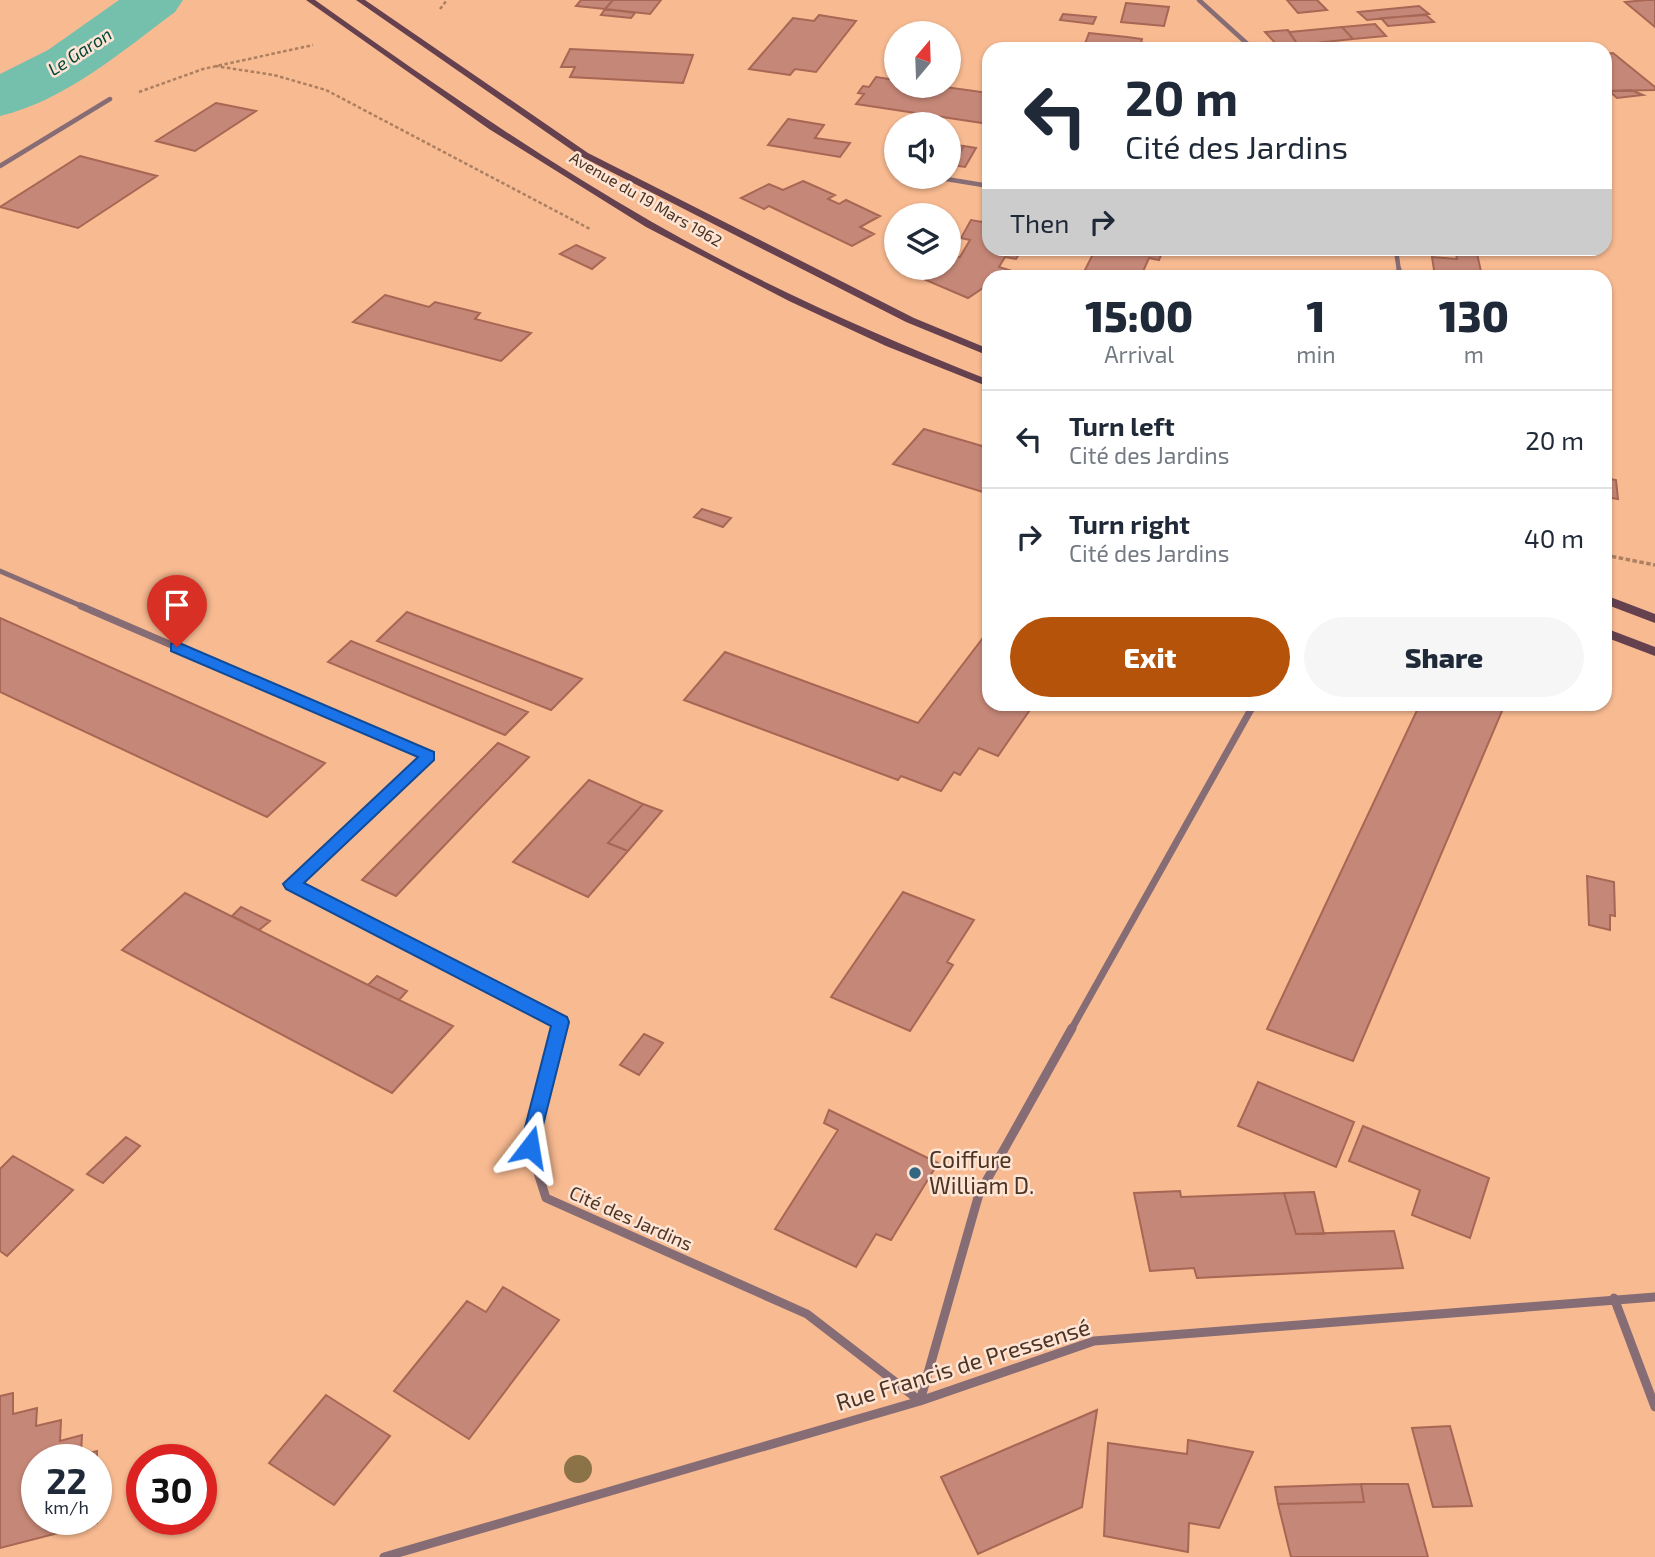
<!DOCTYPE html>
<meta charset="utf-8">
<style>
body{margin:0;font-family:"Exo 2",sans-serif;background:#f6f6f7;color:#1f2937;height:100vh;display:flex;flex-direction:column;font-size:26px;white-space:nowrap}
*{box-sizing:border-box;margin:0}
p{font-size:23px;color:#747a83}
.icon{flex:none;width:38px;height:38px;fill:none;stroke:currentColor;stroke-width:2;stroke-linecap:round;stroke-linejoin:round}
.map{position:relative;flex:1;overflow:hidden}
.details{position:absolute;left:982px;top:270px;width:630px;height:441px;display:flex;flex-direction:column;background:#fff;border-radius:21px;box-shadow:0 2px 5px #0004}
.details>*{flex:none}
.banner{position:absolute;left:982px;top:42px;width:630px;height:214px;border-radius:21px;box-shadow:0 2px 5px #0004;background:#fff;color:#1f2937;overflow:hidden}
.needle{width:46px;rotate:19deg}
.fabs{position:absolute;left:884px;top:21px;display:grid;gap:14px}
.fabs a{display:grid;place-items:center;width:77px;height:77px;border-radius:50%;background:#fff;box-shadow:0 2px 5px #0004;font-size:35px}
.speed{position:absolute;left:21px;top:1444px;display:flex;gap:14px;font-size:35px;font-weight:700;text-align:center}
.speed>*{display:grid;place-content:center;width:91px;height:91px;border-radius:50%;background:#fff;box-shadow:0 2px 5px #0004;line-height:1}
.speed small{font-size:18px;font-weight:400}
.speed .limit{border:10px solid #d22;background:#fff;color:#111}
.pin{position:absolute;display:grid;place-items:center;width:60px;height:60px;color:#fff;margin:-72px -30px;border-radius:50% 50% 50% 0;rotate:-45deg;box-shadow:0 0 7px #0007}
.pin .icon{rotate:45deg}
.me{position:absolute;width:77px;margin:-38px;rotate:14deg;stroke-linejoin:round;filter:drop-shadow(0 0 5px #0008)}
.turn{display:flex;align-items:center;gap:24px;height:147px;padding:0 28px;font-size:32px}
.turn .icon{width:91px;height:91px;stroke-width:2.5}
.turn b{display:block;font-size:49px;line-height:60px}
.then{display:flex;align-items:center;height:66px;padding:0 28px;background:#0003;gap:14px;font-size:26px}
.eta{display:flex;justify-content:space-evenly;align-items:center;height:119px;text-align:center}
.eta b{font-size:42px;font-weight:800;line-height:49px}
.cta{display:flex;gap:14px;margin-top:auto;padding:14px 28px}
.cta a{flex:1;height:80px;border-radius:42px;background:#b45309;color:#fff;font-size:28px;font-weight:800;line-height:80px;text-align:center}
.cta a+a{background:#f6f6f7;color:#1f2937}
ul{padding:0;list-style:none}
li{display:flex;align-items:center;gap:21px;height:98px;padding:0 28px;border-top:2px solid #e0e1e3}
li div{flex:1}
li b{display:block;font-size:26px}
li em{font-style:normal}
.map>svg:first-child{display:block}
</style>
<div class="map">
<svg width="1655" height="1557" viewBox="0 0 1655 1557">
<rect width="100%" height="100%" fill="#f8ba91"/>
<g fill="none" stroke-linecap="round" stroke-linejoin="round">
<path fill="#75c0ad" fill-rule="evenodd" d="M119 0H183L175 12C121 52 66 100 0 116V74L48 50Z"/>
</g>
<path fill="#c58777" stroke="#a86654" stroke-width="2" fill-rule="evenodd" d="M581 0H613L605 9 576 6Z
M613 0H661L650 14 605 9Z
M1287 0H1317L1327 10 1298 13Z
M1655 0V27L1625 2 1646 0Z
M1126 3 1169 7 1164 26 1121 22Z
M1419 6 1429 14 1367 20 1358 12Z
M605 9 635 13 631 18 601 15Z
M1063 14 1096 17 1093 24 1060 20Z
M819 15 856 21 816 72 795 69 790 75 749 69 793 18 814 21Z
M1426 15 1434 22 1388 26 1381 18Z
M1375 24 1386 36 1353 39 1342 27Z
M1342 27 1353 39 1298 45 1289 32Z
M1288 30 1298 45 1278 46 1265 32Z
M1089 33 1127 37 1142 39 1139 49H1083Z
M570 49 693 55 683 83 570 77 575 67H561Z
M1613 53 1655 87V90L1609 91 1605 88V54Z
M876 77 896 80V86H938L989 93V124L856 104 864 94 858 93 863 86 869 87Z
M1631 90 1643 95 1617 98 1609 91Z
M216 103 256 111 195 151 156 141Z
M788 119 824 125 815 138 850 143 840 157 768 145Z
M948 144 964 146 952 165H948Z
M964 146 976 148 965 167 952 165Z
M80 156 157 176 78 228 0 207Z
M803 181 835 195 828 199 839 204 846 200 880 216 860 227 874 234 852 246 769 206 764 209 741 198 769 184 783 190Z
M989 210V248H1023L1016 259 1005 257 999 267 1009 270 1000 276H989V284L968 298 914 275 927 268H948V256L960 257 970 240 961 238 971 220 982 222Z
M576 245 605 258 592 269 560 254Z
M1096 248H1164L1159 260 1149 258 1141 276H1091L1092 273 1084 272Z
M1455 248 1476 249 1482 276H1435L1432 257 1457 259Z
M385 295 429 307 435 302 480 313 475 319 531 333 501 361 353 322Z
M924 429 989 448V494L893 464Z
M1605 478 1616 480 1618 499 1605 497Z
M702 509 731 518 723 527 694 517Z
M407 612 582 679 551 710 377 641Z
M0 618 325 763 267 817 0 692Z
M989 630V704H1034L998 756 979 748 960 775 954 772 941 791 901 776 898 780 684 700 725 652 918 723Z
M351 641 528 712 505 735 328 662Z
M1420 704H1505L1353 1061 1267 1029Z
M498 743 529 757 396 896 362 880Z
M589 780 643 804 608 843 628 851 588 897 513 862Z
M643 804 662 811 628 851 608 843Z
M1587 876 1614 882 1615 916 1610 915V930L1589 925Z
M903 892 974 920 947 962 953 965 910 1031 831 997Z
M185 893 368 985 453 1026 392 1093 122 950Z
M241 907 270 921 259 930 232 916Z
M377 976 407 991 399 1000 368 985Z
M644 1034 663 1043 639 1075 620 1065Z
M1258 1082 1354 1122 1336 1167 1238 1126Z
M829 1110 938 1163 891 1240 876 1234 856 1267 775 1229 838 1130 824 1123Z
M1363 1126 1489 1178 1470 1238 1412 1215 1420 1190 1349 1161Z
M126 1137 140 1146 103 1183 87 1174Z
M13 1156 73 1190 7 1256 0 1251V1169Z
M1180 1191 1181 1197 1284 1193 1296 1234 1394 1231 1403 1268 1197 1278 1194 1268 1150 1271 1134 1193Z
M1314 1192 1324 1234H1296L1284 1193Z
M503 1287 559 1320 469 1439 394 1391 467 1301 486 1312Z
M13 1393V1414L37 1408 36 1426 61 1420 60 1441 82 1435 81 1455 97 1451V1523L0 1548V1396ZM37 1460H96V1519H37Z
M326 1395 390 1436 334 1505 269 1463Z
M1097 1410 1082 1507 978 1554 941 1477Z
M1450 1426 1472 1506 1433 1507 1412 1428Z
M1188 1440 1253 1452 1219 1528 1189 1523 1188 1552 1104 1536 1108 1443 1187 1454Z
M1361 1484 1364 1502 1278 1504 1275 1487Z
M1361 1484H1408L1428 1557H1291L1278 1504 1364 1502Z"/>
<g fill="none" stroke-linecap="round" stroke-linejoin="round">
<path stroke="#ac7f60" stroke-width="2.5" stroke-dasharray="3.5 2.5" stroke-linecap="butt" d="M440 9 447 0
M215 66 274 75 326 90 590 229
M139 92 203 69 313 45"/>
<path stroke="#ac7f60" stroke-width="3.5" stroke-dasharray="4.5 2.5" stroke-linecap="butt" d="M1605 555 1655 565"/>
<path stroke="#866c75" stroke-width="4.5" d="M1199 0 1253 49
M0 166 110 99
M934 177 989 186
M1362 248 1396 252
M1396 250 1399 271"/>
<path stroke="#866c75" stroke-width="5" d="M1399 269 1400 276
M0 571 86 608"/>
<path stroke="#866c75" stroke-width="7" d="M81 606 429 756 292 884 560 1022 558 1030
M1071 1030 1254 704"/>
<path stroke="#866c75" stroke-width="9" d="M559 1028 530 1148 546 1198 807 1314 920 1401
M1614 1298 1655 1407
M920 1401 979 1194 1072 1028
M384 1557 920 1401 1094 1341 1655 1297"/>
<path fill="#65404e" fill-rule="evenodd" d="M306 0H315C425 78 535 155 652 222 760 284 874 334 989 380V387L886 346 789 301 646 227 489 129Z
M356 0H365L588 153 914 318 989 349V356L906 322 582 157Z
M1605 595 1655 614V623L1605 604Z
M1605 628 1655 647V656L1605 637Z"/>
</g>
<circle fill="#8c7347" cx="578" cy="1469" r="14"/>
<path fill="#1a73e8" stroke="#114b97" stroke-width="2" d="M177 642 434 752V760L304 883 567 1017 569 1022 536 1153H523L520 1147 551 1026 286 889 283 884 418 757 171 651V644Z"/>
<circle fill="#326682" stroke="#fee4d4" stroke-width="2.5" cx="915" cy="1173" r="7"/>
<g text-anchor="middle" stroke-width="5" stroke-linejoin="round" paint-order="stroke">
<g font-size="16" fill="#4c3423" stroke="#fee4d4">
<text transform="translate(646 199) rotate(30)" y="6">Avenue du 19 Mars 1962</text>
</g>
<g font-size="18" font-style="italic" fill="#01473a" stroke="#fee4d4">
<text transform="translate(80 52) rotate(-33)" y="6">Le Garon</text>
</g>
<g font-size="19" fill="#4c3423" stroke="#fee4d4">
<text transform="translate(631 1218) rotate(24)" y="7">Cité des Jardins</text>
</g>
<g font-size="23" fill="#4c3423" stroke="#fee4d4" text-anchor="start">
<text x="929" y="1168">Coiffure<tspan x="929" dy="26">William D.</tspan></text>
</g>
<g font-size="23" fill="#4c3423" stroke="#fee4d4">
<text transform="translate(963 1365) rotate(-17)" y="8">Rue Francis de Pressensé</text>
</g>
</g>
</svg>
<div class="fabs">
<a><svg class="needle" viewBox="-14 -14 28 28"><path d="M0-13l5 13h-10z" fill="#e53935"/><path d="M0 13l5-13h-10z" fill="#747a83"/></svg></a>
<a><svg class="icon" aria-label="sound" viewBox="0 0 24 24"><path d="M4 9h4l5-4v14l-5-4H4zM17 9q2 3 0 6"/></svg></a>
<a><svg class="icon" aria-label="layers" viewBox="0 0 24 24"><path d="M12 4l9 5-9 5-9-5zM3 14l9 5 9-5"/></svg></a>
</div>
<div class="speed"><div>22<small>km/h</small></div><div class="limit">30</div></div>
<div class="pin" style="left:177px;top:647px;background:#d93025"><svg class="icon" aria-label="arrive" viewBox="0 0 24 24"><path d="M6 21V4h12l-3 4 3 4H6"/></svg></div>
<svg class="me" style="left:530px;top:1147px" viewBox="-20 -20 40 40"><path d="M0-17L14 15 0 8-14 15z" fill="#1a73e8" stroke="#fff" stroke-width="4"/></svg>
<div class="banner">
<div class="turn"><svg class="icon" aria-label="left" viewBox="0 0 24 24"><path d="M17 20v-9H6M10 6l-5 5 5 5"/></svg><div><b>20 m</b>Cité des Jardins</div></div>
<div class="then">Then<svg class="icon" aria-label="right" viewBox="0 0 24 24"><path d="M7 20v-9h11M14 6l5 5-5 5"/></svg></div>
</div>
<section class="details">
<div class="eta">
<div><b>15:00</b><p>Arrival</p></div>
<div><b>1</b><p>min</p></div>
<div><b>130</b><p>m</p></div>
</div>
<ul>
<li><svg class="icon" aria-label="left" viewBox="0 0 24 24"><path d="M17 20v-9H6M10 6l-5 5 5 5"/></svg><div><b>Turn left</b><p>Cité des Jardins</p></div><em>20 m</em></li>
<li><svg class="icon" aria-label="right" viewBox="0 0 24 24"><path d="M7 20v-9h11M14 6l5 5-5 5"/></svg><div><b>Turn right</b><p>Cité des Jardins</p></div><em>40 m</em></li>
</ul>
<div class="cta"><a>Exit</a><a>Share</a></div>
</section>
</div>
